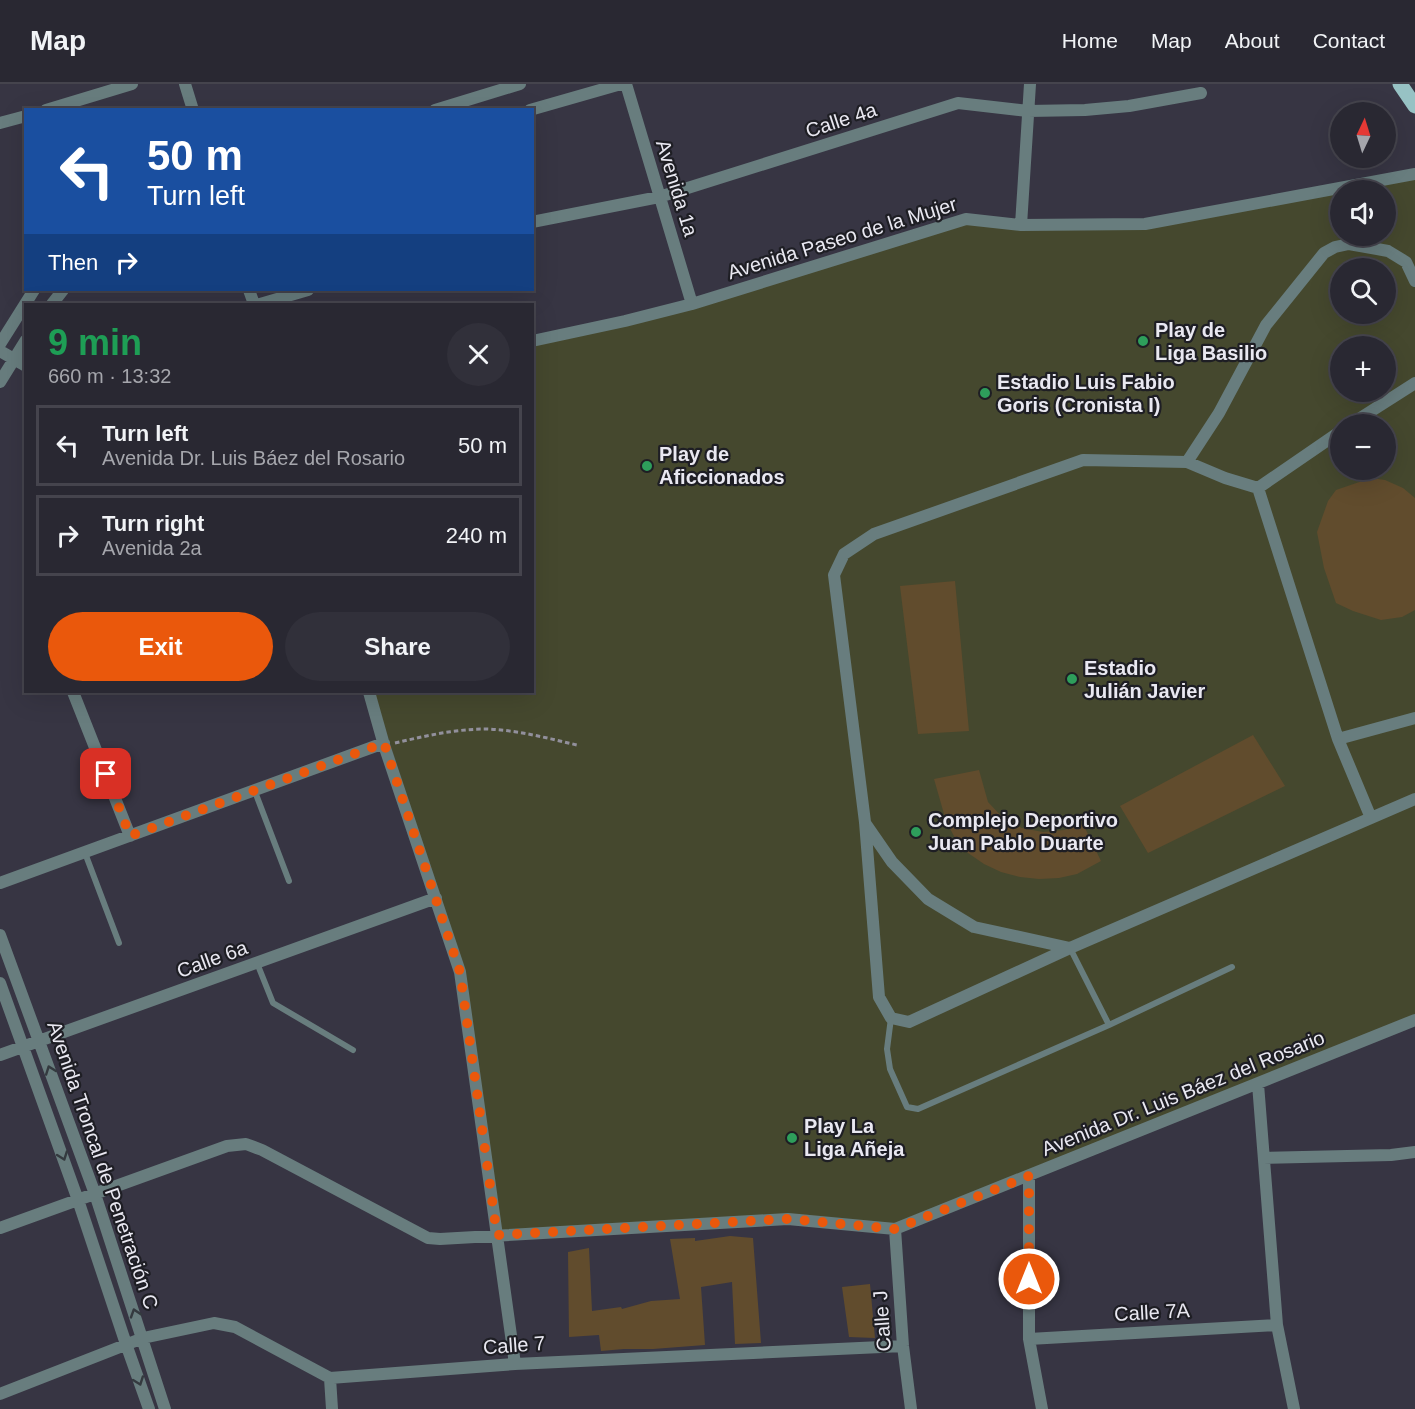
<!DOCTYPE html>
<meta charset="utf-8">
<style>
body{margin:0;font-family:Arial,sans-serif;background:#31303a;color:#f1f3f6;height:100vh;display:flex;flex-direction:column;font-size:22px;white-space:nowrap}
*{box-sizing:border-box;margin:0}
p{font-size:20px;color:#a5a6ac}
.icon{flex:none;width:33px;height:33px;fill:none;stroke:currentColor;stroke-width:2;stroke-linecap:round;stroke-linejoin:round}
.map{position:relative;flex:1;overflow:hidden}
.drawer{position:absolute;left:24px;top:219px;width:510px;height:390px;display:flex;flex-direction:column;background:#292832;border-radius:0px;box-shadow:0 6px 24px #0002,0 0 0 2px #45444d}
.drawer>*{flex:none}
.guide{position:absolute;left:24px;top:24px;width:510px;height:183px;border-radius:0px;box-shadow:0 6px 24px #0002,0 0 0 2px #45444d;background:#1a4fa0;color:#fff;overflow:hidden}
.needle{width:39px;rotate:4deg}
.tools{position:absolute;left:1330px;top:18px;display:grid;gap:12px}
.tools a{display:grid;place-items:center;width:66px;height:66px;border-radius:50%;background:#292832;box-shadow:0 6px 24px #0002,0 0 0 2px #45444d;font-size:30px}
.pin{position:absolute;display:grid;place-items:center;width:51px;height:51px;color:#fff;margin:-26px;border-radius:12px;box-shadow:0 3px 9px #0006}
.me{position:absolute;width:66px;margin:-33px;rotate:0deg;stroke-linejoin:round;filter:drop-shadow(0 0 4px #0008)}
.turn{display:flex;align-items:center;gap:21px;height:126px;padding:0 24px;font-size:27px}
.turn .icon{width:78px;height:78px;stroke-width:2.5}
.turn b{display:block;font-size:42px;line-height:51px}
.then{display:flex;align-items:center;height:57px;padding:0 24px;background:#0003;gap:12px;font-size:22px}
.round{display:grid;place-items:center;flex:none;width:63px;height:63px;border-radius:32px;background:#31303a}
.summary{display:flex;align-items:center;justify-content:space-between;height:102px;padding:0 24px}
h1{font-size:36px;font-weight:700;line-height:45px;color:#1e9e55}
.cta{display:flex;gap:12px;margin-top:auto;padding:12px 24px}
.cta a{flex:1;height:69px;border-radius:36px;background:#ea580c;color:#fff;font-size:24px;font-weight:700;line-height:69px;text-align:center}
.cta a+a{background:#31303a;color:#f1f3f6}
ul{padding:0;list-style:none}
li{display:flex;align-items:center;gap:18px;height:81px;margin:0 12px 9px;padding:0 12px;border:3px solid #45444d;border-radius:0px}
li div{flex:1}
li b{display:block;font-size:22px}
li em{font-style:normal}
header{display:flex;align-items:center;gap:36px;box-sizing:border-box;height:84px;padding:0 30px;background:#292832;border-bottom:2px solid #45444d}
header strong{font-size:28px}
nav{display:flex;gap:33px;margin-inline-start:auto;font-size:21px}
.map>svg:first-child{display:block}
</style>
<header>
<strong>Map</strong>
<nav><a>Home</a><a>Map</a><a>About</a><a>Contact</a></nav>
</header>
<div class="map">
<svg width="1415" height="1325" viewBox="0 0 1415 1325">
<rect width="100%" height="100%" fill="#373543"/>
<path fill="#45482e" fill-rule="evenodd" d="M1415 88V936L895 1145 787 1135 497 1151 460 888 374 608H532L533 257 625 237 966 135 1145 140ZM1341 106H1386V152H1341ZM1341 184H1386V230H1341ZM1341 262H1386V308H1341ZM1341 340H1386V386H1341Z"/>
<path fill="#614c2d" d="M1371 394 1385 396 1403 404 1415 414V526L1402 533 1381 536 1353 527 1336 519 1324 484 1317 448 1328 417 1336 406Z
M955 497 969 647 918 650 900 502Z
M1253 651 1285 702 1148 769 1120 722Z
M979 686 988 718 1004 735 1022 744 1043 748 1064 746 1083 740 1101 777 1077 790 1059 794 1039 795 1020 793 1001 788 984 780 968 769 955 754 946 737 934 695Z
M730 1152 753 1154 761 1259 735 1260 732 1198 701 1203 705 1261 653 1265H624L601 1267 599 1251 569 1253 568 1168 589 1164 592 1227 621 1223 622 1225 651 1217 680 1215 670 1155 695 1154V1157Z
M870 1200 875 1254 849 1253 842 1203Z"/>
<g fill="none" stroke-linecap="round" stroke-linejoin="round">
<path stroke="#92909c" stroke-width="3" stroke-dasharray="4.5 3" stroke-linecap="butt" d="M395 659C425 652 455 645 486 645 517 646 547 654 577 661"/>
<path stroke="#687d7e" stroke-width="6" d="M254 705 289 797
M85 769 119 859
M1070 864 1109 941
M257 879 273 919 353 966
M891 934 887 965 890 985 907 1023 918 1025 1109 941 1232 883"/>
<path stroke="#687d7e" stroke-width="12" d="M185 0 193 26
M626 0 692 220
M46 26 132 0
M435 26 520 0
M530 26 621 0
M0 39 26 32
M532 138 659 113 958 19 1028 27 1085 26 1129 22 1201 9
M1021 141 1030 0
M249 206 254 220
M52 220 63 206
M260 220 308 206
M532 257 625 237 692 220 966 135 1021 141 1145 140 1415 90
M0 260 34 206
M0 267 26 282
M0 298 26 256
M1351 340 1415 299
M1187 378 1219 329 1266 241 1324 169 1335 163 1349 160 1388 167 1406 178 1415 197
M1258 404 1225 394 1187 378 1083 376 874 450 844 470 834 491 865 738 879 913 891 934 909 938 1070 864 1415 715
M1258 404 1338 655 1371 734
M1258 404 1341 347
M73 608 130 752
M369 608 384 661 460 888 515 1280
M1338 655 1415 634
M865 739 892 778 928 815 974 843 1070 864
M0 799 384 659
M0 851 95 1110 165 1325
M0 899 78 1116 126 1260 149 1325
M0 971 436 814
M1258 1000 1277 1241 1294 1325
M1264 1074 1391 1071 1415 1068
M1029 1092V1255L1042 1325
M0 1144 227 1062 246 1060 262 1066 428 1154 440 1155 788 1135 895 1145 1415 936
M895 1145 903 1262 911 1325
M1029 1255 1277 1241
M330 1294 332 1325
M0 1310 143 1254 214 1239 235 1243 330 1294 515 1280 903 1262"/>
<path stroke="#97c2c4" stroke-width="15" d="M1400 0 1415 22"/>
</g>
<defs><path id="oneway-chevron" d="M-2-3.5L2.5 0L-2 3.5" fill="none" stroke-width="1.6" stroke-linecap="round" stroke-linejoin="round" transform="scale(1.5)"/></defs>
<g stroke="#343a3f">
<use href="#oneway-chevron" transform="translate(50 986) rotate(-110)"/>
<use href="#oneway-chevron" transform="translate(63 1072) rotate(70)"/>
<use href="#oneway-chevron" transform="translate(135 1229) rotate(-108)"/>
<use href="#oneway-chevron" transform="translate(139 1297) rotate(70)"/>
</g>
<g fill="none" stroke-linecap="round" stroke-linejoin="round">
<path stroke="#ea580c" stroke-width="10" stroke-dasharray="0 18" d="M106 690 130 752 384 659 460 888 497 1151 788 1135 895 1145 1029 1092V1195"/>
</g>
<g fill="#2e9e5b" stroke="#1e1e24" stroke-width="2">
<circle cx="1143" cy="257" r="6"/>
<circle cx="985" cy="309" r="6"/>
<circle cx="647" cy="382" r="6"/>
<circle cx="1072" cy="595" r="6"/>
<circle cx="916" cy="748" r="6"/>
<circle cx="792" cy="1054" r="6"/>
</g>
<g text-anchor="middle" stroke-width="4.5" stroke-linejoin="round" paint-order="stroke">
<g font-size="20" fill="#e9e8f1" stroke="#1e1e24">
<text transform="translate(841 36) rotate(-18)" y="7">Calle 4a</text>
<text transform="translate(677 104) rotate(73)" y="7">Avenida 1a</text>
<text transform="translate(842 154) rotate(-17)" y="7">Avenida Paseo de la Mujer</text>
<text transform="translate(212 875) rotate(-20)" y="7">Calle 6a</text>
<text transform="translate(1183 1009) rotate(-22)" y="7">Avenida Dr. Luis Báez del Rosario</text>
<text transform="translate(103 1081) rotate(71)" y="7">Avenida Troncal de Penetración C</text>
<text transform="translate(1152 1228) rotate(-3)" y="7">Calle 7A</text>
<text transform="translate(882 1237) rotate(-94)" y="7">Calle J</text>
<text transform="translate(514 1261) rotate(-4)" y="7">Calle 7</text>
</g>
<g font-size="20" font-weight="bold" fill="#e9e8f1" stroke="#1e1e24" text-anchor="start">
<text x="1155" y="253">Play de<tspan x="1155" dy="23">Liga Basilio</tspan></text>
<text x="997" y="305">Estadio Luis Fabio<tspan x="997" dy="23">Goris (Cronista I)</tspan></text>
<text x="659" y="377">Play de<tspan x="659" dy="23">Aficcionados</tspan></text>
<text x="1084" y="591">Estadio<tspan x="1084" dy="23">Julián Javier</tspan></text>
<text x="928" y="743">Complejo Deportivo<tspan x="928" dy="23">Juan Pablo Duarte</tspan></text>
<text x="804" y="1049">Play La<tspan x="804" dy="23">Liga Añeja</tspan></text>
</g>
</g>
</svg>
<div class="tools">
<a><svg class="needle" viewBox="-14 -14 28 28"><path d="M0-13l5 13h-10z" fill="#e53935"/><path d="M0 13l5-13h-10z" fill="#a5a6ac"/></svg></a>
<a><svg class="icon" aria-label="sound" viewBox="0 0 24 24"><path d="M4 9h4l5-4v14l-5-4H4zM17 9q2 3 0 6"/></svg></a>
<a><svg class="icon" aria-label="search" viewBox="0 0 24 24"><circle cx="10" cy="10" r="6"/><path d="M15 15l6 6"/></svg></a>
<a>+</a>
<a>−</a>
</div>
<div class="pin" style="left:106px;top:690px;background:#d93025"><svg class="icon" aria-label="arrive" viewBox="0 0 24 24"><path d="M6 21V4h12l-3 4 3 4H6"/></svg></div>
<svg class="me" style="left:1029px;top:1195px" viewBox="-20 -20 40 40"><circle r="17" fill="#ea580c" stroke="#fff" stroke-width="3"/><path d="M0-11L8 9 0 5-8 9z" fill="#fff"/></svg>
<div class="guide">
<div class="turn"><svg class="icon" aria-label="left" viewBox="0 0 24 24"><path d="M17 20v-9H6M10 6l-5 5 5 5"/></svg><div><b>50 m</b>Turn left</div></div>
<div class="then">Then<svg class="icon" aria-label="right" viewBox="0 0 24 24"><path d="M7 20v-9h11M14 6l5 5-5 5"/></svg></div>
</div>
<section class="drawer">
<div class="summary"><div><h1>9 min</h1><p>660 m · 13:32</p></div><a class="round"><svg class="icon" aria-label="close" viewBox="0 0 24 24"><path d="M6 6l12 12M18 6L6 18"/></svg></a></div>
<ul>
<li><svg class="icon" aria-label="left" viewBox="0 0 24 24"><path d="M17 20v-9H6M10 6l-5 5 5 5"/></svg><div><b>Turn left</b><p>Avenida Dr. Luis Báez del Rosario</p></div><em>50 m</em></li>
<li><svg class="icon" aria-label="right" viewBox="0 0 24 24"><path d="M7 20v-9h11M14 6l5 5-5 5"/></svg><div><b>Turn right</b><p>Avenida 2a</p></div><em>240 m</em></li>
</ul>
<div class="cta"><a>Exit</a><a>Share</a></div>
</section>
</div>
